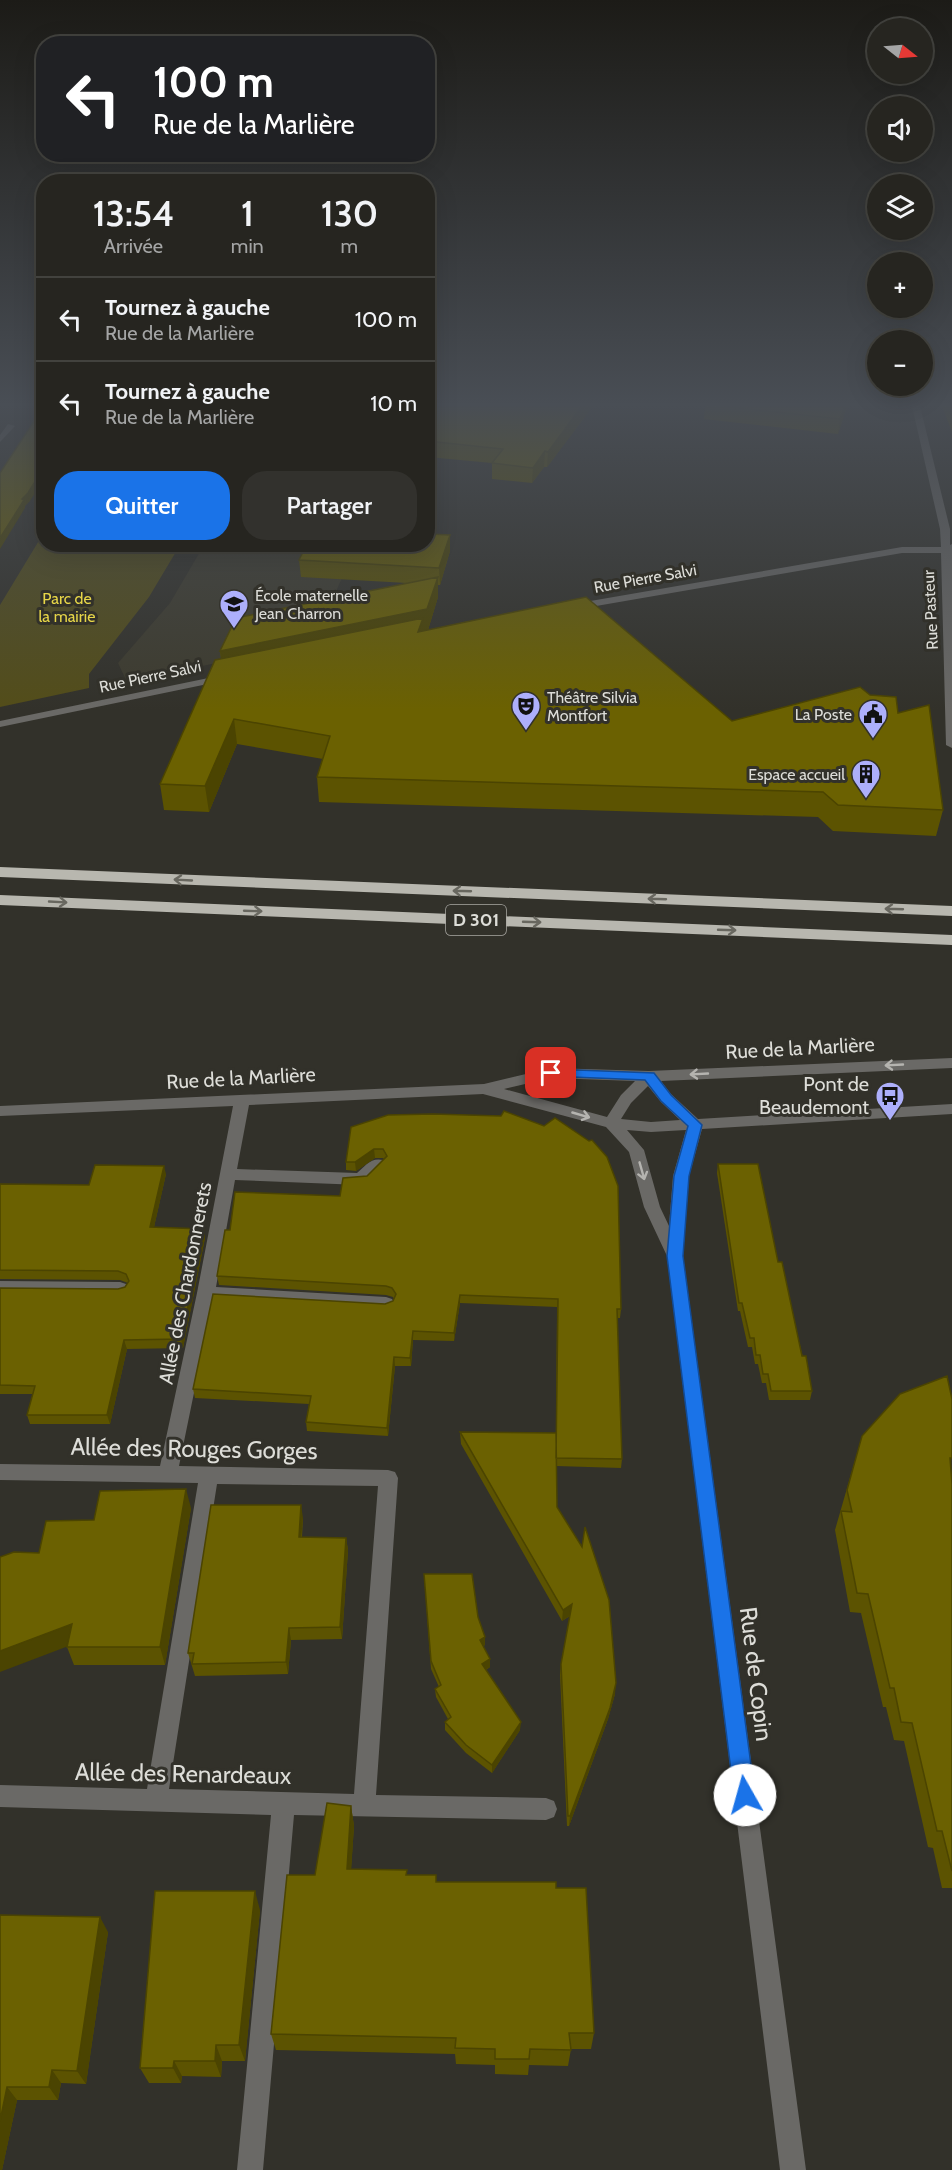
<!DOCTYPE html>
<html lang="fr">
<meta charset="utf-8">
<style>
body{margin:0;font-family:Cabin,sans-serif;background:#32312d;color:#f1f3f6;height:100vh;display:flex;flex-direction:column;font-size:22px;white-space:nowrap}
*{box-sizing:border-box;margin:0}
p{font-size:20px;color:#a4a5a5}
.icon{flex:none;width:33px;height:33px;fill:none;stroke:currentColor;stroke-width:2;stroke-linecap:round;stroke-linejoin:round}
.map{position:relative;flex:1;overflow:hidden}
.side{position:absolute;left:36px;top:174px;width:399px;height:378px;display:flex;flex-direction:column;background:#262520;border-radius:24px;box-shadow:0 6px 24px #0002,0 0 0 2px #42423e}
.side>*{flex:none}
.guide{position:absolute;left:36px;top:36px;width:399px;height:126px;border-radius:24px;box-shadow:0 6px 24px #0002,0 0 0 2px #42423e;background:#202124;color:#fff;overflow:hidden}
.needle{width:39px;rotate:107deg}
.controls{position:absolute;left:867px;top:18px;display:grid;gap:12px}
.controls a{display:grid;place-items:center;width:66px;height:66px;border-radius:50%;background:#262520;box-shadow:0 6px 24px #0002,0 0 0 2px #42423e;font-size:30px}
.pin{position:absolute;display:grid;place-items:center;width:51px;height:51px;color:#fff;margin:-26px;border-radius:12px;box-shadow:0 3px 9px #0006}
.me{position:absolute;width:66px;margin:-33px;rotate:353deg;stroke-linejoin:round;filter:drop-shadow(0 0 4px #0008)}
.turn{display:flex;align-items:center;gap:21px;height:126px;padding:0 18px;font-size:27px}
.turn .icon{width:78px;height:78px;stroke-width:2.5}
.turn b{display:block;font-size:42px;line-height:51px}
.eta{display:flex;justify-content:space-evenly;align-items:center;height:102px;text-align:center}
.eta b{font-size:36px;font-weight:600;line-height:42px}
.action{display:flex;gap:12px;margin-top:auto;padding:12px 18px}
.action a{flex:1;height:69px;border-radius:24px;background:#1a73e8;color:#fff;font-size:24px;font-weight:600;line-height:69px;text-align:center}
.action a+a{background:#32312d;color:#f1f3f6}
ul{padding:0;list-style:none}
li{display:flex;align-items:center;gap:18px;height:84px;padding:0 18px;border-top:2px solid #42423e}
li div{flex:1}
li b{display:block;font-size:22px}
li em{font-style:normal}
.map>svg:first-child{display:block}
</style>
<div class="map">
<svg width="952" height="2170" viewBox="0 0 952 2170">
<rect width="100%" height="100%" fill="#32312a"/>
<path fill="#3d3b2e" d="M204 545H374L355 548 314 642 127 682 118 663 170 603Z"/>
<path fill="#534d19" d="M43 534 44 544 180 545 149 597 89 674V688L0 707V605Z"/>
<g fill="none" stroke-linecap="round" stroke-linejoin="round">
<path fill="#6a6966" fill-rule="evenodd" d="M912 406H920L950 529V545L952 544V748L946 745 941 553H902L573 610 568 607 573 604 902 547H941L940 529Z
M8 424 15 426 0 442V435Z
M223 675 227 676V680L0 727V721Z
M952 1058V1068L661 1081 671 1094 698 1119 952 1104V1114L702 1129 689 1176 683 1256 806 2170H780L667 1256 644 1207 629 1152 606 1127 483 1094 249 1105 237 1169 357 1173C365 1166 371 1157 383 1160L385 1164 367 1183 361 1185 235 1180 216 1287 386 1297 392 1299 395 1304 392 1309 386 1311 213 1300 179 1466 388 1470 395 1472 398 1478 376 1795 546 1798 554 1801 557 1809 554 1817 546 1820 294 1815 263 2170H237L271 1815 0 1807V1785L147 1789 198 1483 0 1480V1464L160 1466 197 1293 233 1106 0 1116V1106L484 1084 551 1068 649 1071ZM551 1078 635 1081 621 1095 607 1117 504 1089ZM648 1086 661 1102 680 1120 651 1122 621 1119 631 1103ZM627 1130 651 1132 686 1130 673 1176 669 1226 660 1207 644 1150ZM217 1484 378 1486 354 1794 169 1789Z
M0 1281 120 1282 126 1284 129 1289 126 1294 120 1296 0 1295Z"/>
<path fill="#b8b7af" fill-rule="evenodd" d="M0 867 952 906V916L0 877Z
M0 895 952 935V945L0 905Z"/>
</g>
<path fill="#5c5301" d="M428 406H593L547 467H544L532 483 492 479V463L428 457Z
M705 406H847L838 434 704 419Z
M942 406H952V432Z
M450 535V551L440 585H438V597L428 630 424 631 732 721 870 695 898 713 943 810 936 836 833 831 818 817 319 802 317 777 323 759 237 744 209 812 164 810 160 784 221 659 220 651 407 583 301 577 299 560Z
M351 1127 621 1309 620 1318H617L622 1459 621 1468 556 1466 557 1507 615 1694 608 1719 569 1826H567L560 1675 561 1664 570 1616 562 1621 461 1444 460 1432 556 1441 557 1307 460 1303 454 1341 413 1340 411 1366H395L388 1436 307 1431 306 1422 309 1404 195 1398 193 1389 393 1301 394 1299 393 1297 386 1295 219 1285 217 1276 230 1230 340 1196 367 1176 384 1159 383 1158H375L356 1171 346 1170V1162Z
M718 1164 778 1262 812 1391 810 1400H769L766 1383H762L758 1364H755L752 1347H748L740 1311H738L717 1173Z
M166 1174 154 1227 205 1238 183 1348 127 1349 110 1424H30L27 1415 33 1394H0V1288L118 1289 125 1287 128 1283 120 1280 0 1279V1184L89 1185Z
M952 1399 951 1478 952 1888H942L933 1848 928 1847 904 1741 894 1740 886 1707H883L861 1613 850 1612 835 1530 862 1436Z
M191 1508 165 1665H74L67 1647 39 1553 94 1520Z
M303 1518 302 1537 346 1538 348 1550 342 1639 291 1640 288 1674 195 1676 188 1653Z
M424 1574 478 1617 485 1645 483 1646 490 1667 486 1670 520 1730 492 1773 466 1753 445 1730V1722L448 1719 436 1697 435 1689 439 1687 431 1669Z
M351 1806 354 1826 351 1869 407 1870V1875L437 1882 556 1888 594 2033 591 2049H571L568 2066 529 2065 528 2075 495 2074V2065L456 2064 455 2054 276 2050 271 2034 315 1875Z
M260 1910 245 2061H222L221 2077 182 2076 181 2083H149L140 2068Z
M0 1915 108 1932 86 2084 61 2083 58 2100H17L2 2170H0Z"/>
<path fill="#4b4401" d="M582 406H593L547 467 548 452Z
M845 406H847L838 434 840 419Z
M545 451 544 467 532 483 533 468Z
M44 467V478L30 501 25 506V508L0 549V538L22 499Z
M450 535V551L440 585 439 568Z
M438 577V597L428 630 424 631V641L223 672 220 651Z
M234 719 237 744 209 812 205 786Z
M374 1149 375 1158 356 1171 355 1162Z
M164 1166 166 1174 152 1236 150 1227Z
M204 1229 205 1238 183 1348 181 1339Z
M460 1295V1303L454 1341V1333Z
M413 1331V1340L411 1366 410 1358Z
M124 1340 127 1349 110 1424 107 1415Z
M394 1357 395 1366 388 1436 387 1428Z
M186 1489 191 1508 165 1665 160 1647Z
M301 1505 303 1518 300 1550 299 1537Z
M346 1538 348 1550 342 1639 340 1627Z
M572 1604 571 1615 562 1621 563 1610Z
M72 1624 79 1642 0 1672V1651Z
M289 1628 291 1640 288 1674 286 1662Z
M485 1637V1645L480 1648V1640Z
M490 1659V1667L482 1672V1664Z
M616 1683 615 1694 608 1719 569 1826 570 1816Z
M521 1722 520 1730 492 1773V1765Z
M351 1806 354 1826 350 1888 347 1869Z
M255 1891 260 1910 245 2061 239 2045Z
M100 1917 108 1932 86 2084 77 2071Z
M216 2045 222 2061 221 2077 215 2061Z
M174 2061 182 2076 181 2083 173 2068Z
M52 2070 61 2083 58 2100 49 2087Z
M7 2087 17 2100 2 2170H0V2121Z"/>
<path fill="#6b6101" stroke="#4b4401" stroke-width="1.5" d="M44 406V467L28 493 22 499 24 500 0 538V473Z
M428 406H582L548 452 545 451 533 468 492 463 503 449 428 441Z
M720 406H845L840 419Z
M428 534 450 535 439 568 299 560 307 544H428Z
M438 577 427 609 220 651 236 618Z
M586 597 732 721 860 687 870 695 896 697 898 713 929 705 943 810 838 805 823 792 317 777 330 736 234 719 205 786 160 784 215 660 423 618 418 632Z
M504 1111 544 1126 555 1118 589 1141 592 1140 607 1157 618 1186 621 1309H617L622 1459 556 1458 558 1299 460 1295 454 1333 413 1331 410 1358 394 1357 387 1428 306 1422 311 1396 193 1389 213 1294 385 1304 393 1301 396 1294 392 1288 386 1286 217 1276 225 1230H230L235 1192 340 1196 343 1178 367 1176 387 1156 383 1149H374L355 1162H346L351 1127 388 1115 433 1114 501 1116Z
M718 1164H758L778 1262H782L802 1356H806L812 1391H771L768 1374H763L760 1355H756L754 1338H750L742 1303H739Z
M95 1165 164 1166 150 1227 204 1229 181 1339 124 1340 107 1415H27L35 1386 0 1385V1288L118 1289 125 1287 129 1281 126 1274 118 1271 0 1270V1184L89 1185Z
M947 1376 952 1399V1458H950L952 1484V1871L942 1831H937L912 1723 901 1722 894 1688H890L868 1594 857 1593 841 1511 852 1512 847 1490 862 1436 900 1394Z
M460 1432 556 1433 557 1507 582 1547 585 1527 609 1600 616 1683 610 1708 570 1816H568L561 1664 572 1604 563 1610Z
M186 1489 160 1647H67L72 1624 0 1651V1557L14 1552 39 1553 46 1521 94 1520 100 1491Z
M211 1505H301L299 1537 346 1538 340 1627 289 1628 286 1662 192 1664 194 1653H188Z
M424 1574H472L478 1617 485 1637 480 1640 490 1659 482 1664 521 1722 492 1765 466 1745 445 1722 451 1717 435 1689 441 1685 431 1661Z
M327 1803 351 1806 347 1869 407 1870 406 1875H436V1882H556V1888H586L594 2033H569L571 2050 530 2049 529 2059H495V2049L455 2048 456 2038 271 2034 287 1875H315Z
M155 1891H255L239 2045H216L215 2061H174L173 2068H140Z
M0 1915 100 1917 77 2071 52 2070 49 2087H7L0 2121Z"/>
<defs><path id="oneway-shaft" d="M-6 0H5M1.5-3L5.5 0L1.5 3" fill="none" stroke-width="1.6" stroke-linecap="round" stroke-linejoin="round" transform="scale(1.5)"/></defs>
<g stroke="#68675f">
<use href="#oneway-shaft" transform="translate(183 880) rotate(-177)"/>
<use href="#oneway-shaft" transform="translate(462 891) rotate(-178)"/>
<use href="#oneway-shaft" transform="translate(657 899) rotate(-178)"/>
<use href="#oneway-shaft" transform="translate(58 902) rotate(3)"/>
<use href="#oneway-shaft" transform="translate(894 909) rotate(-178)"/>
<use href="#oneway-shaft" transform="translate(253 911) rotate(2)"/>
<use href="#oneway-shaft" transform="translate(532 922) rotate(2)"/>
<use href="#oneway-shaft" transform="translate(727 930) rotate(2)"/>
</g>
<g stroke="#b5b4b0">
<use href="#oneway-shaft" transform="translate(894 1065) rotate(177)"/>
<use href="#oneway-shaft" transform="translate(699 1074) rotate(177)"/>
<use href="#oneway-shaft" transform="translate(581 1115) rotate(16)"/>
<use href="#oneway-shaft" transform="translate(642 1171) rotate(74)"/>
</g>
<linearGradient id="sky" x2="0" y2="1"><stop stop-color="#1c1b17"/><stop offset="0.57" stop-color="#494e55"/><stop offset="1" stop-color="#494e55" stop-opacity="0"/></linearGradient>
<rect width="952" height="710" fill="url(#sky)"/>
<path fill="#1a73e8" stroke="#114b97" stroke-width="1.5" d="M551 1069 654 1073 671 1095 702 1125 689 1176 683 1256 755 1795 752 1802 745 1805 737 1802 734 1795 667 1256 674 1176 688 1126 661 1101 645 1080 547 1076 545 1073 547 1070Z"/>
<defs>
<g id="school-pin" transform="scale(1.5)"><path d="M0 17L-7.5 6A9.5 9.5 0 1 1 7.5 6Z" fill="#adaffb" stroke="#32312a"/><path d="M0-5L7-2L0 1L-7-2ZM-4 1L0 2.5L4 1V4Q0 6-4 4Z" fill="#111"/></g>
<g id="theatre-pin" transform="scale(1.5)"><path d="M0 17L-7.5 6A9.5 9.5 0 1 1 7.5 6Z" fill="#adaffb" stroke="#32312a"/><path d="M-5-5.5Q0-4 5-5.5V0Q5 5 0 6Q-5 5-5 0ZM-3.3-2.5H-1v1.5H-3.3ZM1-2.5H3.3v1.5H1ZM-2.8 1Q0 5.5 2.8 1Z" fill="#111"/></g>
<g id="civic-pin" transform="scale(1.5)"><path d="M0 17L-7.5 6A9.5 9.5 0 1 1 7.5 6Z" fill="#adaffb" stroke="#32312a"/><path d="M-.6-6.5H3V-4.5H.6V-3L4-1V1h2V6H-6V1h2V-1L-.6-3ZM-1.2 2.5V6h2.4V2.5Z" fill="#111"/></g>
<g id="building-pin" transform="scale(1.5)"><path d="M0 17L-7.5 6A9.5 9.5 0 1 1 7.5 6Z" fill="#adaffb" stroke="#32312a"/><path d="M-4-6H4V6H1V3H-1V6H-4ZM-2.5-4.3h1.7v1.8h-1.7ZM.8-4.3h1.7v1.8H.8ZM-2.5-1h1.7V.8h-1.7ZM.8-1h1.7V.8H.8Z" fill="#111"/></g>
<g id="bus-pin" transform="scale(1.5)"><path d="M0 17L-7.5 6A9.5 9.5 0 1 1 7.5 6Z" fill="#adaffb" stroke="#32312a"/><path d="M-5-6H5V4H4V6H2V4H-2V6H-4V4H-5ZM-3.5-4V0h7V-4ZM-3.5 1.2v1.5H-2V1.2ZM2 1.2v1.5H3.5V1.2Z" fill="#111"/></g>
</defs>
<g fill-rule="evenodd">
<use href="#school-pin" x="234" y="604"/>
<use href="#theatre-pin" x="526" y="706"/>
<use href="#civic-pin" x="873" y="714"/>
<use href="#building-pin" x="866" y="774"/>
<use href="#bus-pin" x="890" y="1096"/>
</g>
<g text-anchor="middle" stroke-width="6" stroke-linejoin="round" paint-order="stroke">
<g font-size="16" fill="#ddddd8" stroke="#32312a">
<text transform="translate(645 578) rotate(-10)" y="6">Rue Pierre Salvi</text>
<text transform="translate(930 610) rotate(-93)" y="6">Rue Pasteur</text>
<text transform="translate(150 676) rotate(-12)" y="6">Rue Pierre Salvi</text>
</g>
<g font-size="16" fill="#ddddd8" stroke="#32312a" text-anchor="start">
<text x="255" y="601">École maternelle<tspan x="255" dy="18">Jean Charron</tspan></text>
<text x="547" y="703">Théâtre Silvia<tspan x="547" dy="18">Montfort</tspan></text>
<text x="852" y="720" text-anchor="end">La Poste</text>
<text x="845" y="780" text-anchor="end">Espace accueil</text>
</g>
<g font-size="16" fill="#e7d648" stroke="#32312a">
<text x="67" y="604">Parc de<tspan x="67" dy="18">la mairie</tspan></text>
</g>
<rect fill="#32312a" stroke="#aaa9a4" stroke-width="1.5" x="446" y="905" width="60" height="30" rx="4.5"/>
<g font-size="18" font-weight="bold" fill="#ddddd8">
<text x="476" y="926">D 301</text>
</g>
<g font-size="20" fill="#ddddd8" stroke="#32312a">
<text transform="translate(800 1048) rotate(-3)" y="7">Rue de la Marlière</text>
<text transform="translate(241 1078) rotate(-3)" y="7">Rue de la Marlière</text>
<text transform="translate(185 1283) rotate(-79)" y="7">Allée des Chardonnerets</text>
</g>
<g font-size="20" fill="#ddddd8" stroke="#32312a" text-anchor="end">
<text x="869" y="1091">Pont de<tspan x="869" dy="23">Beaudemont</tspan></text>
</g>
<g font-size="24" fill="#ddddd8" stroke="#32312a">
<text transform="translate(194 1449) rotate(1)" y="8">Allée des Rouges Gorges</text>
<text transform="translate(756 1674) rotate(83)" y="8">Rue de Copin</text>
<text transform="translate(183 1774) rotate(1)" y="8">Allée des Renardeaux</text>
</g>
</g>
</svg>
<div class="controls">
<a><svg class="needle" viewBox="-14 -14 28 28"><path d="M0-13l5 13h-10z" fill="#e53935"/><path d="M0 13l5-13h-10z" fill="#a4a5a5"/></svg></a>
<a><svg class="icon" aria-label="sound" viewBox="0 0 24 24"><path d="M4 9h4l5-4v14l-5-4H4zM17 9q2 3 0 6"/></svg></a>
<a><svg class="icon" aria-label="layers" viewBox="0 0 24 24"><path d="M12 4l9 5-9 5-9-5zM3 14l9 5 9-5"/></svg></a>
<a>+</a>
<a>−</a>
</div>
<div class="pin" style="left:551px;top:1073px;background:#d93025"><svg class="icon" aria-label="arrive" viewBox="0 0 24 24"><path d="M6 21V4h12l-3 4 3 4H6"/></svg></div>
<svg class="me" style="left:745px;top:1795px" viewBox="-20 -20 40 40"><circle r="19" fill="#fff"/><path d="M0-13L10 11 0 6-10 11z" fill="#1a73e8"/></svg>
<div class="guide">
<div class="turn"><svg class="icon" aria-label="left" viewBox="0 0 24 24"><path d="M17 20v-9H6M10 6l-5 5 5 5"/></svg><div><b>100 m</b>Rue de la Marlière</div></div>
</div>
<section class="side">
<div class="eta">
<div><b>13:54</b><p>Arrivée</p></div>
<div><b>1</b><p>min</p></div>
<div><b>130</b><p>m</p></div>
</div>
<ul>
<li><svg class="icon" aria-label="left" viewBox="0 0 24 24"><path d="M17 20v-9H6M10 6l-5 5 5 5"/></svg><div><b>Tournez à gauche</b><p>Rue de la Marlière</p></div><em>100 m</em></li>
<li><svg class="icon" aria-label="left" viewBox="0 0 24 24"><path d="M17 20v-9H6M10 6l-5 5 5 5"/></svg><div><b>Tournez à gauche</b><p>Rue de la Marlière</p></div><em>10 m</em></li>
</ul>
<div class="action"><a>Quitter</a><a>Partager</a></div>
</section>
</div>
